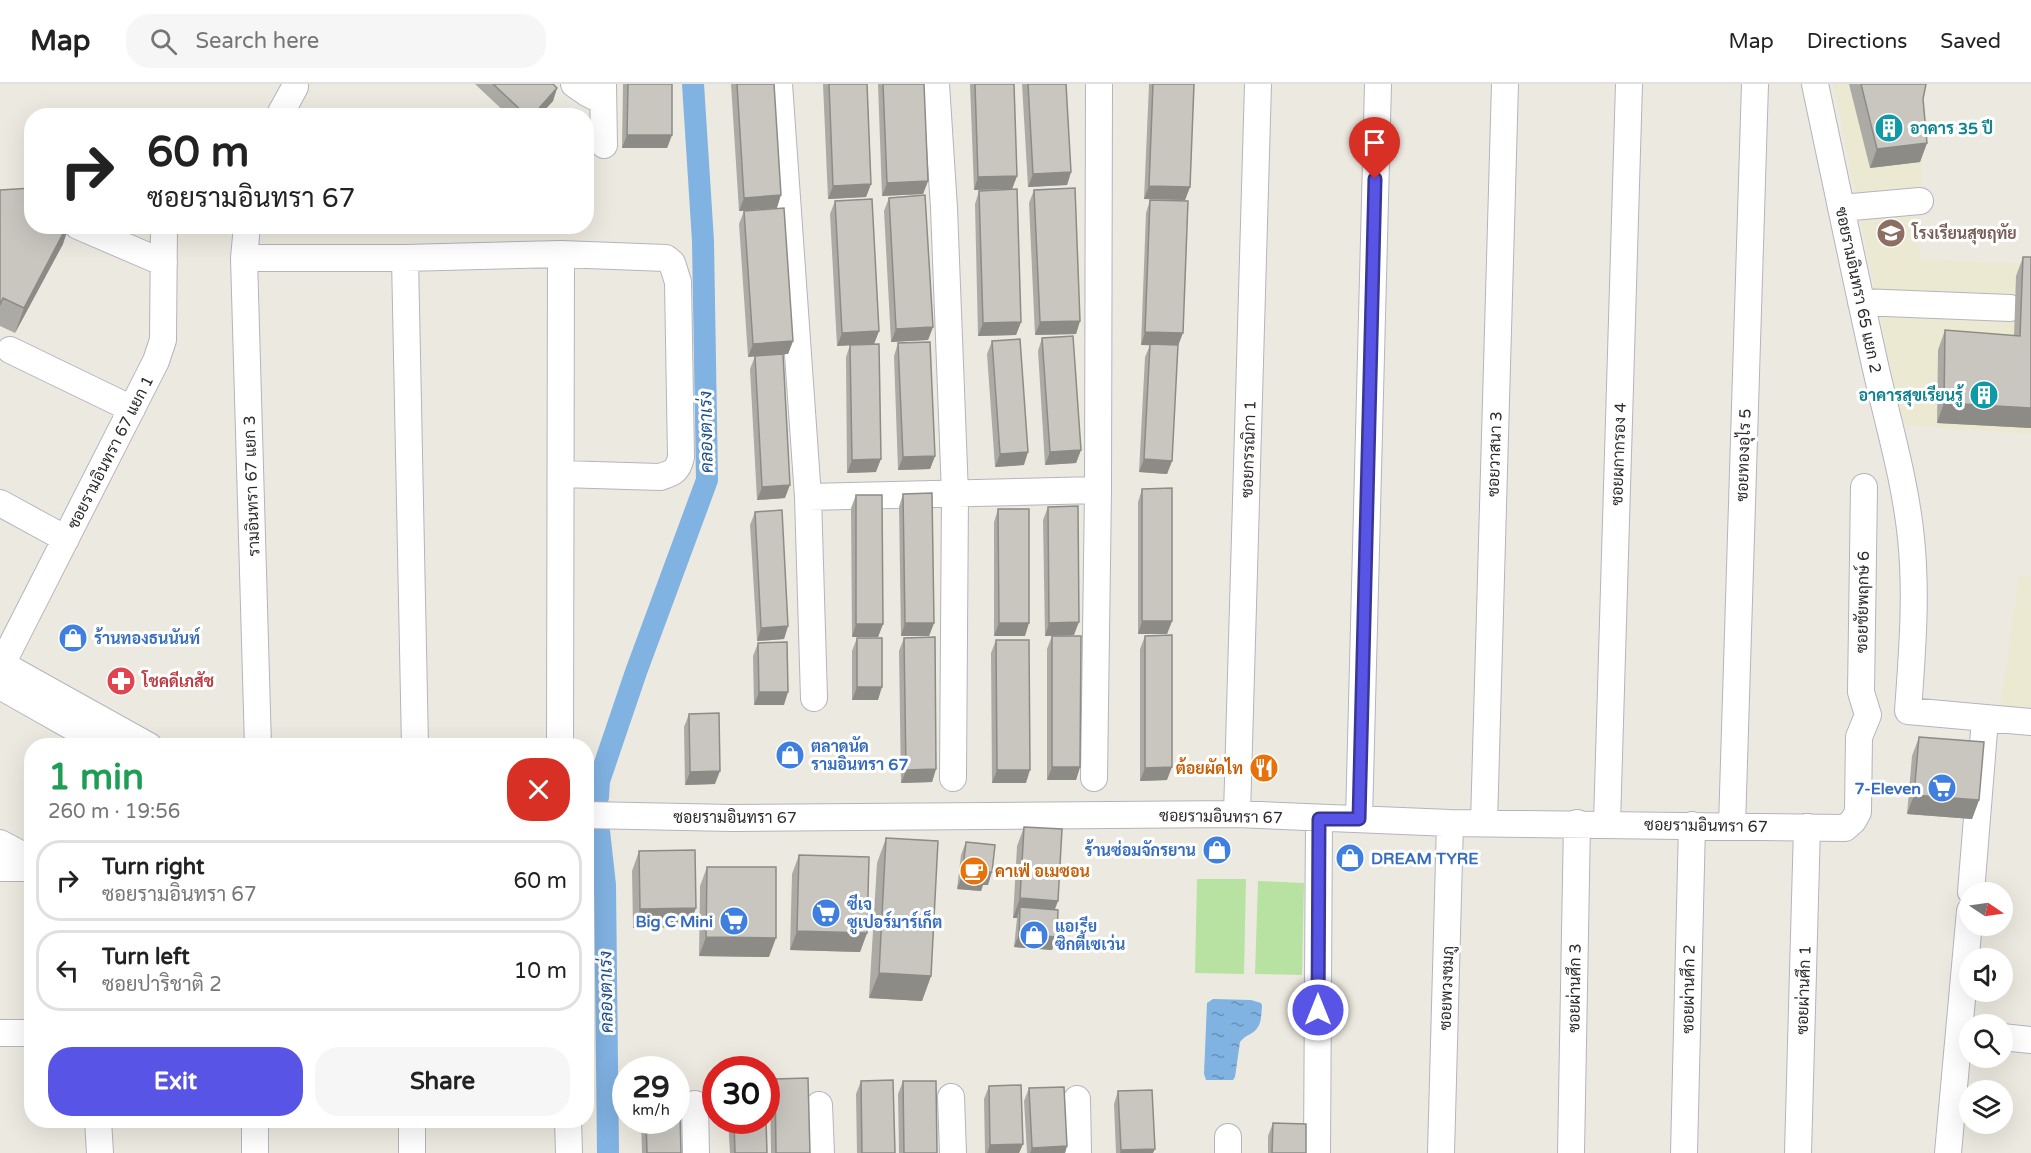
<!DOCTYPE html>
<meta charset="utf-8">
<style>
body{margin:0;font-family:"Varela Round",Sarabun,sans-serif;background:#f6f6f6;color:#222;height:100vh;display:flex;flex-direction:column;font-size:22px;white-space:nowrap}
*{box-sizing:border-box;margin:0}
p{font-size:20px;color:#767676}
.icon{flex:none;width:33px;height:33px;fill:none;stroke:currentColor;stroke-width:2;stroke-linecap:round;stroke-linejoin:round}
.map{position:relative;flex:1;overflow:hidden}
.drawer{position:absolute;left:24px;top:654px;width:570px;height:390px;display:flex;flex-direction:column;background:#fff;border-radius:24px;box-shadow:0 6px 24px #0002}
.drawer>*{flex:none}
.hud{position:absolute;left:24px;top:24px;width:570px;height:126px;border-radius:24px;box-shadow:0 6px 24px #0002;background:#fff;color:#222;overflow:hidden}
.needle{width:39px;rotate:103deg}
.controls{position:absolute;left:1959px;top:798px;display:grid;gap:12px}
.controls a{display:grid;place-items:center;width:54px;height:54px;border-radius:50%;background:#fff;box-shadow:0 6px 24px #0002;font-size:30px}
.speed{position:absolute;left:612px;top:972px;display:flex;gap:12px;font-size:30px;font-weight:700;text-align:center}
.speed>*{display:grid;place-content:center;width:78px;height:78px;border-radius:50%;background:#fff;box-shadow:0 6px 24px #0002;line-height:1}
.speed small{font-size:15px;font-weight:400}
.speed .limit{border:9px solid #d22;background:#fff;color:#111}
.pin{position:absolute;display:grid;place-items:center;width:51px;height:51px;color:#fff;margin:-62px -26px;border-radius:50% 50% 50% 0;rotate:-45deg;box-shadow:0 0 6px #0007}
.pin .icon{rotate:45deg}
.me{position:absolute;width:66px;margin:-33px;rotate:0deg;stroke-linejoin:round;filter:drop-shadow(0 0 4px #0008)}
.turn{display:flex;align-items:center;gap:21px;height:126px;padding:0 24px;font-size:27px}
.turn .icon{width:78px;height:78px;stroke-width:2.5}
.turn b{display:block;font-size:42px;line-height:51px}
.round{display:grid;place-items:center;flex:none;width:63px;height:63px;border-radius:24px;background:#f6f6f6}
.overview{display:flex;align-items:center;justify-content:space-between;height:102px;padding:0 24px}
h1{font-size:36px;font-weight:800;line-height:45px;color:#1e9e55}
.cta{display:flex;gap:12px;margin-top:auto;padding:12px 24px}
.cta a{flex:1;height:69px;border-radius:24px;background:#5854e6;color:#fff;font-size:24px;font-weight:800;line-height:69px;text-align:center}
.cta a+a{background:#f6f6f6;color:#222}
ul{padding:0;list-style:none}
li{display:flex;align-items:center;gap:18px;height:81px;margin:0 12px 9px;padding:0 12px;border:3px solid #e0e0e0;border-radius:24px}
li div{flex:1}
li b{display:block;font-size:22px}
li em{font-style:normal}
header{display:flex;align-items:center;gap:36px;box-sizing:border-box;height:84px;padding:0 30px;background:#fff;border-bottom:2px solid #e0e0e0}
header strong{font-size:28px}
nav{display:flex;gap:33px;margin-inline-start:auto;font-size:21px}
.search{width:420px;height:54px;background:#f6f6f6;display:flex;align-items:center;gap:15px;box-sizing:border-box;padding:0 21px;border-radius:24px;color:#767676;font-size:22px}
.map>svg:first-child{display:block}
</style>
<header>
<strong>Map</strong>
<div class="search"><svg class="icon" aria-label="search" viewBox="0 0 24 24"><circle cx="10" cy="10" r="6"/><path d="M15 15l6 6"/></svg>Search here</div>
<nav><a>Map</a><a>Directions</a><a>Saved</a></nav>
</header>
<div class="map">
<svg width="2031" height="1069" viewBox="0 0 2031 1069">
<defs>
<pattern id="water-ripples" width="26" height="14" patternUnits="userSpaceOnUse" patternTransform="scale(1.5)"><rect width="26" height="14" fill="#80b2e2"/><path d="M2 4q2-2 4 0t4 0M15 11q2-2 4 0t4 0" fill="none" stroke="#6991b7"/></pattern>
</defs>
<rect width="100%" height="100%" fill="#eceae0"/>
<path fill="#ece9d2" d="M1833 0H1924L1919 175 2031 180V350L1902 341Z
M2019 491 2031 492V627L2000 624Z"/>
<path fill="#b8e2a1" d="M1197 795H1246L1244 890 1195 889Z
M1258 797 1304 799 1302 891 1255 890Z"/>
<path fill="url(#water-ripples)" d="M1213 915 1251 916 1261 919 1262 922C1261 932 1262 943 1252 949 1247 952 1244 953 1240 958L1235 993 1233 996H1206L1204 990 1207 919Z"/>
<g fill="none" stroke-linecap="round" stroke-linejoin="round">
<path stroke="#80b2e2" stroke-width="22" d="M598 713 599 697 636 588 707 396 703 157 693 0
M599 747 605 801 608 1069"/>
<g stroke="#b4b4be" stroke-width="28">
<path id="minor" d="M574 0 587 9 603 17
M603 0 604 61
M779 0 808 413 814 614
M936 0 944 124 955 410 953 694
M1815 0C1835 94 1854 187 1875 281 1888 339 1905 395 1911 454 1917 512 1912 570 1908 627L2031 638
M279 32 295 3
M1841 124 1920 117
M78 142 164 179
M247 142 244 174 258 662
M244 174H405L561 170 666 174 672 179 678 198 681 373C678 387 673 389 660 393L561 390
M405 174 415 662
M1861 218 2010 224
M10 266 132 325
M1864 403 1861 608 1868 631
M808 413 1098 406
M0 419 66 455
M0 579 149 662
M2 580 156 277 163 256 164 142
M0 602 106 662
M560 662 561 170
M1094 694 1098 406 1099 0
M1237 730 1258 0
M586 731 732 734 1237 730 1450 739 1845 744 1853 737 1858 728 1859 653 1868 631
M1359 735 1378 0
M1484 739 1505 0
M1607 739 1629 0
M1732 742 1755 0
M0 759 32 776
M0 784H32
M1971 808 1985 635
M0 949H32
M2002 953 2031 956
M951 1013 953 1069
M1077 1015 1078 1069
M695 1020 696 1069
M819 1021 821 1069
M98 1036 100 1069
M568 1036 569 1069
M1228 1053V1069
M255 1069V1036
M412 1069V1036
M1317 1069 1319 735
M1441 1069 1450 739
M1571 1069 1577 739
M1684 1069 1692 741
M1798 1069 1807 743
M1948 1069 1970 827"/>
</g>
<use href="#minor" stroke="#fff" stroke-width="26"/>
</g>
<path fill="#acaaa4" d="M475 0H553L557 4 553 17 539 32H509Z
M623 0H672V51L667 64H622Z
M731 0H774L777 124 739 127Z
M823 0H867L871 100 866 113 828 115Z
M878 0H924L928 97 923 110 882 112Z
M970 0H1014L1017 92 1012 105 974 106Z
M1022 0H1066L1071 88 1067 101 1028 103Z
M1149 0H1194L1190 103 1185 116 1144 115Z
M1849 0H1926L1923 15 1927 59 1920 78 1870 84Z
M0 106 63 160 15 249 0 242Z
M1034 106 1080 237 1076 250 1035 251 1029 119Z
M979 107 1021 238 1016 251 978 252 975 120Z
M889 114 933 243 928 256 891 258 884 127Z
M1150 116 1178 262 1172 377 1167 390 1139 388 1145 273 1150 261H1141L1146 129Z
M835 117 879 247 874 260H859L876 388 847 389 846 273 850 261 837 262 830 130Z
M744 127 793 257 788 270H783L785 414 757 416 750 285 755 272 748 273 739 140Z
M2023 173 2031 344 1937 339 1938 266 1945 246 2014 252 2016 192Z
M1042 254 1081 366 1076 379 1045 381 1038 267Z
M992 257 1024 381 995 383 987 270Z
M898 259 935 372 930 385 898 386 894 272Z
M1142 405 1172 537 1167 550H1138V418Z
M903 410 934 539 929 552H901L899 423Z
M856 411 883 540 878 553H852L851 424Z
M1048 423 1074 551 1045 552 1043 436Z
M998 425 1025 552H994V438Z
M755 428 788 542 784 555 757 557 750 441Z
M1052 552 1080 683 1076 696H1047V565Z
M1145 552 1167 696 1140 697V565Z
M857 554 878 616H852V567Z
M904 554 936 685 932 698 901 699 899 567Z
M996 556 1026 699H992L991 569Z
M758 559 784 621H754L753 572Z
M689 630 715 700 685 701 684 643Z
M1919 653 1979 716 1972 735 1907 730 1912 672Z
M1024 743 1055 825 1052 866 1014 863 1017 834H1013L1017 762Z
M886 754 931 892 922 917 869 914 877 779Z
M966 758 988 801H983L981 807 957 805 961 771Z
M639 767 689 843 633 844 632 787Z
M799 771 867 849 860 868 790 866 792 790Z
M707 783 769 873 699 872 700 802Z
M679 991 681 1069H642L641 1036H676Z
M775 995 810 1069H771L770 1008Z
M861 997 895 1069H857L856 1010Z
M903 997 937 1069H899L898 1010Z
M989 1002 1023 1060 1019 1069H985L984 1015Z
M1029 1004 1067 1062 1065 1069H1027L1024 1017Z
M1118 1007 1153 1069H1116L1114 1020Z
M728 1036H766L767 1069H730Z
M1273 1039 1306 1069H1268V1052Z"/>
<path fill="#8c8b86" d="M557 4 553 17 539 32H532Z
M627 51H672L667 64H622Z
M1927 59 1920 78 1870 84 1877 65Z
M1071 88 1067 101 1028 103 1033 90Z
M1017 92 1012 105 974 106 978 93Z
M928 97 923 110 882 112 887 99Z
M871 100 866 113 828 115 833 102Z
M1149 102 1190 103 1185 116 1144 115Z
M781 111 777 124 739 127 744 114Z
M67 142H69L63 160 15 249 24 224Z
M1080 237 1076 250 1035 251 1040 238Z
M1021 238 1016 251 978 252 983 239Z
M933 243 928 256 891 258 896 245Z
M879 247 874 260 837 262 842 249Z
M1145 248 1183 249 1178 262 1141 261Z
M793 257 788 270 748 273 753 260Z
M1944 319 2031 324V344L1937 339Z
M1081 366 1076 379 1045 381 1050 368Z
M1028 368 1024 381 995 383 1000 370Z
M935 372 930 385 898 386 903 373Z
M881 375 876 388 847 389 852 376Z
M1144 375 1172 377 1167 390 1139 388Z
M790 401 785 414 757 416 762 403Z
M1142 537H1172L1167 550H1138Z
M1079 538 1074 551 1045 552 1049 539Z
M905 539H934L929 552H901Z
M999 539H1029L1025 552H994Z
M856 540H883L878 553H852Z
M788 542 784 555 757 557 761 544Z
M857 603H882L878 616H852Z
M759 608H788L784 621H754Z
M1052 683H1080L1076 696H1047Z
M1172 683 1167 696 1140 697 1145 684Z
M936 685 932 698 901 699 906 686Z
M997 686H1030L1026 699H992Z
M720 687 715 700 685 701 690 688Z
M1914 711 1979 716 1972 735 1907 730Z
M986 788H992L988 801H983L981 807 957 805 962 792Z
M1020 814 1058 817 1051 836 1020 823 1017 834H1013Z
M696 824 689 843 633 844 640 825Z
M797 847 867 849 860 868 790 866Z
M1019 850 1057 853 1052 866 1014 863Z
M706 853 776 854 769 873 699 872Z
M879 889 931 892 922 917 869 914Z
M1023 1060 1019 1069H987L990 1061Z
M1067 1062 1065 1069H1030L1032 1064Z
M1155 1065 1153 1069H1120L1121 1066Z"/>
<path fill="#c8c6bf" stroke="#8c8b86" stroke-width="1.5" d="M493 0H553L557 4 532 32H527Z
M628 0H672V51H627Z
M737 0H774L781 111 744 114Z
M829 0H867L871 100 833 102Z
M883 0H924L928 97 887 99Z
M975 0H1014L1017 92 978 93Z
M1028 0H1066L1071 88 1033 90Z
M1153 0H1194L1190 103 1149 102Z
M1861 0H1926L1923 15 1927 59 1877 65Z
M32 104V142H67L24 224 3 214 0 221V106Z
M1075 104 1080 237 1040 238 1034 106Z
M1017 105 1021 238 983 239 979 107Z
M925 111 933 243 896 245 889 114Z
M872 115 879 247 842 249 835 117Z
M1150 116 1188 117 1183 249 1145 248Z
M784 124 793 257 753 260 744 127Z
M2023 173H2031V324L1944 319 1945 246 2020 252Z
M1073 252 1081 366 1050 368 1042 254Z
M1020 255 1028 368 1000 370 992 257Z
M930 258 935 372 903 373 898 259Z
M879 260 881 375 852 376 850 261Z
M1150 260 1178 261 1172 377 1144 375Z
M783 270 790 401 762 403 755 272Z
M1172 404V537H1142V405Z
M932 409 934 539H905L903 410Z
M856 411H882L883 540H856Z
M1078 422 1079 538 1049 539 1048 423Z
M998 425H1029V539H999Z
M782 426 788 542 761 544 755 428Z
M1172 551V683L1145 684V552Z
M1052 552H1081L1080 683H1052Z
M935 553 936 685 906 686 904 554Z
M857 554H882V603H857Z
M996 556H1029L1030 686H997Z
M787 558 788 608H759L758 559Z
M719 629 720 687 690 688 689 630Z
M1919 653 1984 658 1979 716 1914 711Z
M1024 743 1062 745 1058 817 1020 814Z
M886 754 938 757 931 892 879 889Z
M966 758 995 761 992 788H986V794L962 792Z
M695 766 696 824 640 825 639 767Z
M799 771 869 773 867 849 797 847Z
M707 783H776V854L706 853Z
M1020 823 1058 826 1057 853 1019 850Z
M676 991H679L681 1069H647L646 1036H676Z
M808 994 810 1069H776L775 995Z
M893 996 895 1069H862L861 997Z
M903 997H936L937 1069H904Z
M1021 1001 1023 1060 990 1061 989 1002Z
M1064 1003 1067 1062 1032 1064 1029 1004Z
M1152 1006 1155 1065 1121 1066 1118 1007Z
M734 1036H766L767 1069H735Z
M1273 1039 1306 1040V1069H1272Z"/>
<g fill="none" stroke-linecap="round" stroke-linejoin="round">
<g stroke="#393796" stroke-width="15">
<path id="route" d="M1318 926 1319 735H1359L1375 95"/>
</g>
<use href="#route" stroke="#5854e6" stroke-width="10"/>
</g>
<defs>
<g id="building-disc" transform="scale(1.5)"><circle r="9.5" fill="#0f9aa8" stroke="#fff"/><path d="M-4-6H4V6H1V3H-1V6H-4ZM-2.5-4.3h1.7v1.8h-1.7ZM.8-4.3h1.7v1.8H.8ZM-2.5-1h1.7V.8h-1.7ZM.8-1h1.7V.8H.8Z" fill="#fff"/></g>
<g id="school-disc" transform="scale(1.5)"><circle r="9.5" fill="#8d6e63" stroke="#fff"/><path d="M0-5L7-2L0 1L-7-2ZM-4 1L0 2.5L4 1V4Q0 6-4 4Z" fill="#fff"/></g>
<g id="shop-disc" transform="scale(1.5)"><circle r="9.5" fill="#3f7fe0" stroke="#fff"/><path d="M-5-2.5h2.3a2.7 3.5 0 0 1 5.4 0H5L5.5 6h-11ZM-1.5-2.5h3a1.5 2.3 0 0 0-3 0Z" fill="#fff"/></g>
<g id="pharmacy-disc" transform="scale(1.5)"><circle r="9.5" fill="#e0444e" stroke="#fff"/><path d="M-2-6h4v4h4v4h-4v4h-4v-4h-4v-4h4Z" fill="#fff"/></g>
<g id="restaurant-disc" transform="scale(1.5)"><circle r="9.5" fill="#e8710a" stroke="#fff"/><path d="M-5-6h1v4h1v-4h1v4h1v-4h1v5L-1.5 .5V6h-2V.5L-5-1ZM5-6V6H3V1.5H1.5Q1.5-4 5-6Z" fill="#fff"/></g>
<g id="supermarket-disc" transform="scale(1.5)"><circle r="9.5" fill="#3f7fe0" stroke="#fff"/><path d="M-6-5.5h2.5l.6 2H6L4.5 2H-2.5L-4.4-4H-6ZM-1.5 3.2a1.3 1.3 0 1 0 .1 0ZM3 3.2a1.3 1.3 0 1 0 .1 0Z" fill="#fff"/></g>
<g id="cafe-disc" transform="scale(1.5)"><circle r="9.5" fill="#e8710a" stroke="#fff"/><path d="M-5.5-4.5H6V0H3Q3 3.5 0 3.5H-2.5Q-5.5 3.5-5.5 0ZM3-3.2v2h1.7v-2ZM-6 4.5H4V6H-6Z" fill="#fff"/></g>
</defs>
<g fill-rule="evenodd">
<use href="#building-disc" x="1889" y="44"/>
<use href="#school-disc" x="1891" y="149"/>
<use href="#building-disc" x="1984" y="311"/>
<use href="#shop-disc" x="73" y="554"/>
<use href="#pharmacy-disc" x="121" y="597"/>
<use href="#shop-disc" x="790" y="671"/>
<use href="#restaurant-disc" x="1264" y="684"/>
<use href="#supermarket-disc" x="1942" y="704"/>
<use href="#shop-disc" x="1217" y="766"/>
<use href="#shop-disc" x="1350" y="774"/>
<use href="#cafe-disc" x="974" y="787"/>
<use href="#supermarket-disc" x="826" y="829"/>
<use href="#supermarket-disc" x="734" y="837"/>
<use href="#shop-disc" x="1034" y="851"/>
</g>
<g text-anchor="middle" stroke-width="6" stroke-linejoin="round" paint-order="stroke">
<g font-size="16" font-weight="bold" fill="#0d838f" stroke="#fff" text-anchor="start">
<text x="1910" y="50">อาคาร 35 ปี</text>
<text x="1963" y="317" text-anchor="end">อาคารสุขเรียนรู้</text>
</g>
<g font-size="16" font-weight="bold" fill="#785e54" stroke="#fff" text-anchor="start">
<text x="1912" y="155">โรงเรียนสุขฤทัย</text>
</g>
<g font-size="16" fill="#2c2c2c" stroke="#fff">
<text transform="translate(1859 206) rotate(78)" y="6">ซอยรามอินทรา 65 แยก 2</text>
<text transform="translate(1248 365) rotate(-88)" y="6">ซอยกรรณิกา 1</text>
<text transform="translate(110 368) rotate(-63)" y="6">ซอยรามอินทรา 67 แยก 1</text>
<text transform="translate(1494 370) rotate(-88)" y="6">ซอยวาสนา 3</text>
<text transform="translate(1618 370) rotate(-88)" y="6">ซอยผกากรอง 4</text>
<text transform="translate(1743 371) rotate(-88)" y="6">ซอยทองอุไร 5</text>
<text transform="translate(251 402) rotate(-92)" y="6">รามอินทรา 67 แยก 3</text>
<text transform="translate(1862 518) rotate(-89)" y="6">ซอยชัยพฤกษ์ 6</text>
<text transform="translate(1221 732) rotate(1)" y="6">ซอยรามอินทรา 67</text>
<text x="735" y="739">ซอยรามอินทรา 67</text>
<text transform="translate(1706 741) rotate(1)" y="6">ซอยรามอินทรา 67</text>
<text transform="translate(1446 904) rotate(-88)" y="6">ซอยพวงชมภู</text>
<text transform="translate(1574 904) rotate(-89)" y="6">ซอยผ่านศึก 3</text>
<text transform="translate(1688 905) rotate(-89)" y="6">ซอยผ่านศึก 2</text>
<text transform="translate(1803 906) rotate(-88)" y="6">ซอยผ่านศึก 1</text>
</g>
<g font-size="16" font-weight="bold" fill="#366cbe" stroke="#fff" text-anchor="start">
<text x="94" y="560">ร้านทองธนนันท์</text>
<text x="811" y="668">ตลาดนัด<tspan x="811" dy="18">รามอินทรา 67</tspan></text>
<text x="1921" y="710" text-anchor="end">7-Eleven</text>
<text x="1196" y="772" text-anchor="end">ร้านซ่อมจักรยาน</text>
<text x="1371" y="780">DREAM TYRE</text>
<text x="847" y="826">ซีเจ<tspan x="847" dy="18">ซูเปอร์มาร์เก็ต</tspan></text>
<text x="713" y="843" text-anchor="end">Big C Mini</text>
<text x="1055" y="848">แอเรีย<tspan x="1055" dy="18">ซิกตี้เซเว่น</tspan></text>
</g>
<g font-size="16" font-weight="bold" fill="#be3a42" stroke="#fff" text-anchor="start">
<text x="142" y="603">โชคดีเภสัช</text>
</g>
<g font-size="16" font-weight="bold" fill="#c56008" stroke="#fff" text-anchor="end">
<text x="1243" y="690">ต้อยผัดไท</text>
<text x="995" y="793" text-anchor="start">คาเฟ่ อเมซอน</text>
</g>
<g font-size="18" font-style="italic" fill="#1d4f8f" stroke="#fff">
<text transform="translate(706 348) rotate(-91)" y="6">คลองตาเร่ง</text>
<text transform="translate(606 908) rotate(-91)" y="6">คลองตาเร่ง</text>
</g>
</g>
</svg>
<div class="controls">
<a><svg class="needle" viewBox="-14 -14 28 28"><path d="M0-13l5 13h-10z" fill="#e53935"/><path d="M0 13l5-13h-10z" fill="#767676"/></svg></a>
<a><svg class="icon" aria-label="sound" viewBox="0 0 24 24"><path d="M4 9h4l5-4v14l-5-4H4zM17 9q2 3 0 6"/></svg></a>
<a><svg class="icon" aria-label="search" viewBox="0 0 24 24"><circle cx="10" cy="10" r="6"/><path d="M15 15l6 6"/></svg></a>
<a><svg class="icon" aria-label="layers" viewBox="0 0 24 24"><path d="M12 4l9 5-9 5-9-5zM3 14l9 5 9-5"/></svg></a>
</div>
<div class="speed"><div>29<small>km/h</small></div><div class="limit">30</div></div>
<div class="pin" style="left:1375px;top:95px;background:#d93025"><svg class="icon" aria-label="arrive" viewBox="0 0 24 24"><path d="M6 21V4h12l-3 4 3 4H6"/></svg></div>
<svg class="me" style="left:1318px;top:926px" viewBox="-20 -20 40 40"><circle r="17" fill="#5854e6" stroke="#fff" stroke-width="3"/><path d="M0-11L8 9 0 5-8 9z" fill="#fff"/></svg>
<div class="hud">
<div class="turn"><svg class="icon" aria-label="right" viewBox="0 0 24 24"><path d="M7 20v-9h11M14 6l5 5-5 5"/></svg><div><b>60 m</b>ซอยรามอินทรา 67</div></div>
</div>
<section class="drawer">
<div class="overview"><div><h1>1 min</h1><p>260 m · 19:56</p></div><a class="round" style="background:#d93025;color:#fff"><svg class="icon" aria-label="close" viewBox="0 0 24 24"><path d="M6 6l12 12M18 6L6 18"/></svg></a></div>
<ul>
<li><svg class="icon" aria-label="right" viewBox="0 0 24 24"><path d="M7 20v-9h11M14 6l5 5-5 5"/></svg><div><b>Turn right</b><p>ซอยรามอินทรา 67</p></div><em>60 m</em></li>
<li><svg class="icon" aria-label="left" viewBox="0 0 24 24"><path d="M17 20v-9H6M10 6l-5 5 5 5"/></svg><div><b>Turn left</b><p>ซอยปาริชาติ 2</p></div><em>10 m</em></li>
</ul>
<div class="cta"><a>Exit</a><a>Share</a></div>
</section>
</div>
